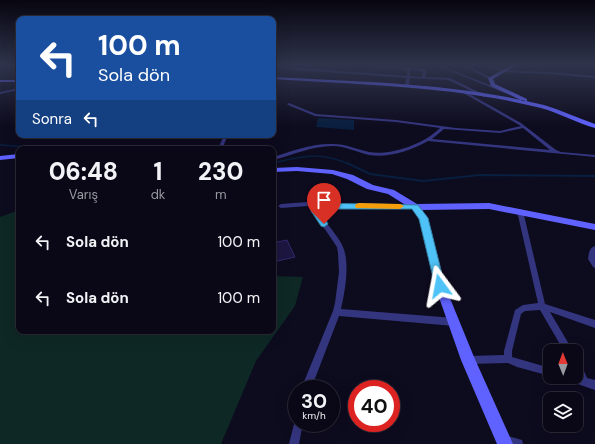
<!DOCTYPE html>
<html lang="tr">
<meta charset="utf-8">
<style>
body{margin:0;font-family:"DM Sans",sans-serif;background:#181623;color:#f1f3f6;height:100vh;display:flex;flex-direction:column;font-size:15px;white-space:nowrap}
*{box-sizing:border-box;margin:0}
p{font-size:13px;color:#999aa1}
.icon{flex:none;width:22px;height:22px;fill:none;stroke:currentColor;stroke-width:2;stroke-linecap:round;stroke-linejoin:round}
.map{position:relative;flex:1;overflow:hidden}
.side{position:absolute;left:16px;top:146px;width:260px;height:188px;display:flex;flex-direction:column;background:#0a0816;border-radius:8px;box-shadow:0 4px 16px #0002,0 0 0 1px #2a2935}
.side>*{flex:none}
.banner{position:absolute;left:16px;top:16px;width:260px;height:122px;border-radius:8px;box-shadow:0 4px 16px #0002,0 0 0 1px #2a2935;background:#1a4fa0;color:#fff;overflow:hidden}
.needle{width:26px;rotate:359deg}
.tools{position:absolute;left:543px;top:344px;display:grid;gap:8px}
.tools a{display:grid;place-items:center;width:40px;height:40px;border-radius:8px;background:#0a0816;box-shadow:0 4px 16px #0002,0 0 0 1px #2a2935;font-size:20px}
.speed{position:absolute;left:288px;top:380px;display:flex;gap:8px;font-size:20px;font-weight:700;text-align:center}
.speed>*{display:grid;place-content:center;width:52px;height:52px;border-radius:50%;background:#0a0816;box-shadow:0 4px 16px #0002,0 0 0 1px #2a2935;line-height:1}
.speed small{font-size:10px;font-weight:400}
.speed .limit{border:6px solid #d22;background:#fff;color:#111}
.pin{position:absolute;display:grid;place-items:center;width:34px;height:34px;color:#fff;margin:-41px -17px;border-radius:50% 50% 50% 0;rotate:-45deg;box-shadow:0 0 4px #0007}
.pin .icon{rotate:45deg}
.me{position:absolute;width:44px;margin:-22px;rotate:347deg;stroke-linejoin:round;filter:drop-shadow(0 0 3px #0008)}
.turn{display:flex;align-items:center;gap:14px;height:84px;padding:0 16px;font-size:18px}
.turn .icon{width:52px;height:52px;stroke-width:2.5}
.turn b{display:block;font-size:28px;line-height:34px}
.then{display:flex;align-items:center;height:38px;padding:0 16px;background:#0003;gap:8px;font-size:15px}
.eta{display:flex;justify-content:space-evenly;align-items:center;height:68px;text-align:center}
.eta b{font-size:24px;font-weight:800;line-height:28px}
ul{padding:0;list-style:none}
li{display:flex;align-items:center;gap:12px;height:56px;padding:0 16px}
li div{flex:1}
li b{display:block;font-size:15px}
li em{font-style:normal}
.map>svg:first-child{display:block}
</style>
<div class="map">
<svg width="595" height="444" viewBox="0 0 595 444">
<rect width="100%" height="100%" fill="#0d0b1e"/>
<path fill="#0e2826" d="M19 210V331H273V276L303 277 295 306 256 361 221 444H0V217Z"/>
<path fill="#091f3f" d="M318 118 354 120V130L316 127Z"/>
<g fill="none" stroke-linecap="round" stroke-linejoin="round">
<path stroke="#091f3f" stroke-width="1.5" d="M0 145 59 149
M273 163C303 156 319 151 349 164"/>
<path stroke="#091f3f" stroke-width="2" d="M347 163 370 174 423 181 480 175 595 176"/>
</g>
<path fill="#1d1640" stroke="#32286c" d="M287 240 295 257 273 262V243Z"/>
<g fill="none" stroke-linecap="round" stroke-linejoin="round">
<path fill="#34357f" fill-rule="evenodd" d="M360 65 424 69 426 70V77L450 78 487 96 484 97 448 80 410 78 409 86 407 87 405 86 406 78 273 68V66L407 76V70L361 66ZM410 70 422 71V77L410 76Z
M435 65H438L508 92 505 93Z
M462 65H465L492 78 489 79Z
M484 65H487L504 70 549 72 595 76V78L549 74 504 72Z
M19 88V90L0 94V92Z
M466 92 521 123 556 150 561 152 595 155V157L428 141C411 151 388 158 369 155 356 152 345 146 333 146 312 146 293 155 273 160V157C292 151 312 143 333 144 346 144 356 149 369 152 391 156 424 144 440 128L396 122 315 116 288 105 287 104 289 103 316 114 396 120 456 128 500 131 521 126 465 94 464 93ZM523 128 550 150 432 139 444 129 500 133Z
M224 135H228L222 149H218Z
M308 202 315 204 417 206 418 207 415 209 318 208C320 217 330 226 335 234 338 238 341 242 343 247 350 263 345 292 341 309L454 318 457 319 458 322 457 325 454 326 339 316 311 389H301L333 311 335 303 339 272 338 253 337 247 316 216 313 211 312 207 308 206 281 208 278 206 281 204Z
M520 209 523 211 545 304 595 320V328L550 312 573 351H564L540 310 525 311 521 314 512 351V357L550 368V376L517 367 508 363 468 364 465 363 464 360 465 357 468 356 504 355V351L515 310 523 305 538 303 517 211Z
M595 246V268L593 267 588 259C589 253 589 248 595 246Z
M576 359 579 360 587 378 595 380V390L566 380 565 377H576Z
M297 418V423H303L299 444H289L295 420Z
M505 435 522 440 523 444H501L500 440 501 436Z"/>
<path fill="#5f62ff" fill-rule="evenodd" d="M512 65H517L493 79 495 84 527 99V101H523L491 86 488 78Z
M273 77C363 82 456 83 544 105 561 110 578 118 595 124V128C577 123 559 113 541 108 454 86 362 85 273 79Z
M0 80H19V82H0Z
M19 154V158L0 160V156Z
M297 167 333 170 353 175 373 185 394 190 417 204 489 203 595 224V230L489 209 422 210 428 218 445 286 474 357 513 444H497L461 360 435 286 420 219 412 209 388 194 367 189 347 179 332 174 297 171 273 172V168Z"/>
</g>
<linearGradient id="sky" x2="0" y2="1"><stop stop-color="#070610"/><stop offset="0.51" stop-color="#2f344c"/><stop offset="1" stop-color="#2f344c" stop-opacity="0"/></linearGradient>
<rect width="595" height="127" fill="url(#sky)"/>
<path fill="#4fc3f7" stroke="#337fa1" d="M315 203 418 205 428 218 445 286 444 289 440 290 436 289 435 286 419 219 412 209H320L328 224 324 227 321 226 311 211 310 206Z"/>
<path fill="#f59e0b" d="M359 203 400 204 404 206 400 209 356 208 355 206 356 204Z"/>
</svg>
<div class="tools">
<a><svg class="needle" viewBox="-14 -14 28 28"><path d="M0-13l5 13h-10z" fill="#e53935"/><path d="M0 13l5-13h-10z" fill="#999aa1"/></svg></a>
<a><svg class="icon" aria-label="layers" viewBox="0 0 24 24"><path d="M12 4l9 5-9 5-9-5zM3 14l9 5 9-5"/></svg></a>
</div>
<div class="speed"><div>30<small>km/h</small></div><div class="limit">40</div></div>
<div class="pin" style="left:324px;top:224px;background:#d93025"><svg class="icon" aria-label="arrive" viewBox="0 0 24 24"><path d="M6 21V4h12l-3 4 3 4H6"/></svg></div>
<svg class="me" style="left:440px;top:286px" viewBox="-20 -20 40 40"><path d="M0-17L14 15 0 8-14 15z" fill="#4fc3f7" stroke="#fff" stroke-width="4"/></svg>
<div class="banner">
<div class="turn"><svg class="icon" aria-label="left" viewBox="0 0 24 24"><path d="M17 20v-9H6M10 6l-5 5 5 5"/></svg><div><b>100 m</b>Sola dön</div></div>
<div class="then">Sonra<svg class="icon" aria-label="left" viewBox="0 0 24 24"><path d="M17 20v-9H6M10 6l-5 5 5 5"/></svg></div>
</div>
<section class="side">
<div class="eta">
<div><b>06:48</b><p>Varış</p></div>
<div><b>1</b><p>dk</p></div>
<div><b>230</b><p>m</p></div>
</div>
<ul>
<li><svg class="icon" aria-label="left" viewBox="0 0 24 24"><path d="M17 20v-9H6M10 6l-5 5 5 5"/></svg><div><b>Sola dön</b></div><em>100 m</em></li>
<li><svg class="icon" aria-label="left" viewBox="0 0 24 24"><path d="M17 20v-9H6M10 6l-5 5 5 5"/></svg><div><b>Sola dön</b></div><em>100 m</em></li>
</ul>
</section>
</div>
